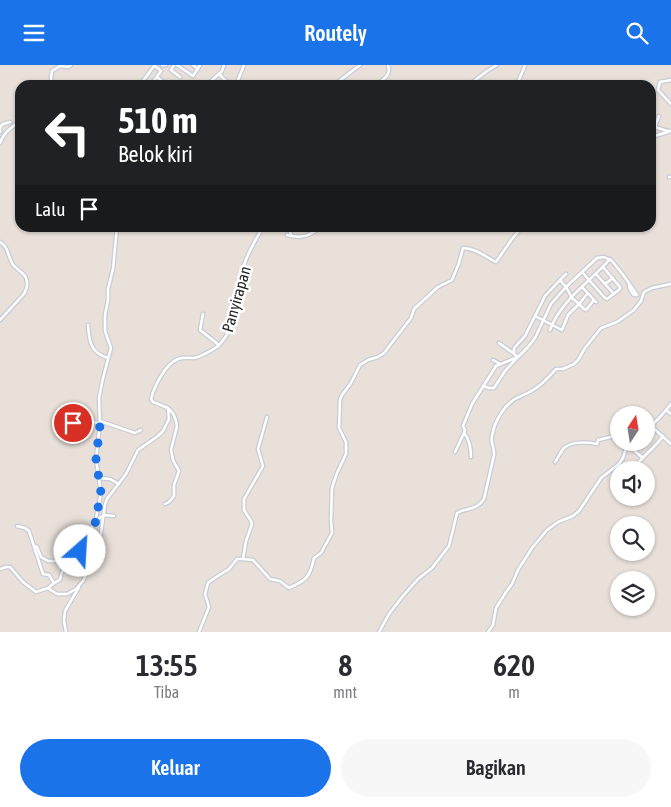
<!DOCTYPE html>
<html lang="id">
<style>
body{margin:0;font-family:"Asap Condensed",sans-serif;background:#f7f7f7;color:#2b2b33;height:100vh;display:flex;flex-direction:column;font-size:19px;white-space:nowrap}
*{box-sizing:border-box;margin:0}
p{font-size:16px;color:#7c7c81}
.icon{flex:none;width:28px;height:28px;fill:none;stroke:currentColor;stroke-width:2;stroke-linecap:round;stroke-linejoin:round}
.map{position:relative;height:567px;overflow:hidden}
.sheet{display:flex;flex-direction:column;background:#fff;flex:1}
.sheet>*{flex:none}
.hud{position:absolute;left:15px;top:15px;width:641px;height:152px;border-radius:15px;box-shadow:0 1px 4px #0004;background:#202124;color:#fff;overflow:hidden}
.needle{width:32px;rotate:12deg}
.fabs{position:absolute;left:610px;top:341px;display:grid;gap:10px}
.fabs a{display:grid;place-items:center;width:45px;height:45px;border-radius:50%;background:#fff;box-shadow:0 1px 4px #0004;font-size:25px}
.pin{position:absolute;display:grid;place-items:center;width:42px;height:42px;color:#fff;margin:-21px;border:2px solid #fff;border-radius:50%;box-shadow:0 1px 5px #0007}
.me{position:absolute;width:55px;margin:-28px;rotate:26deg;stroke-linejoin:round;filter:drop-shadow(0 0 4px #0008)}
.turn{display:flex;align-items:center;gap:18px;height:105px;padding:0 20px;font-size:22px}
.turn .icon{width:65px;height:65px;stroke-width:2.5}
.turn b{display:block;font-size:35px;line-height:42px}
.then{display:flex;align-items:center;height:48px;padding:0 20px;background:#0003;gap:10px;font-size:19px}
.eta{display:flex;justify-content:space-evenly;align-items:center;height:85px;text-align:center}
.eta b{font-size:30px;font-weight:600;line-height:35px}
.primary-button{display:flex;gap:10px;margin-top:auto;padding:10px 20px}
.primary-button a{flex:1;height:58px;border-radius:30px;background:#1a73e8;color:#fff;font-size:20px;font-weight:600;line-height:58px;text-align:center}
.primary-button a+a{background:#f7f7f7;color:#2b2b33}
header{display:flex;justify-content:space-between;align-items:center;height:65px;padding:0 20px;background:#1a73e8;color:#fff;font-size:22px;font-weight:600}
.map>svg:first-child{display:block}
</style>
<header><svg class="icon" aria-label="menu" viewBox="0 0 24 24"><path d="M4 6h16M4 12h16M4 18h16"/></svg>Routely<svg class="icon" aria-label="search" viewBox="0 0 24 24"><circle cx="10" cy="10" r="6"/><path d="M15 15l6 6"/></svg></header>
<div class="map">
<svg width="671" height="567" viewBox="0 0 671 567">
<rect width="100%" height="100%" fill="#e8e0d9"/>
<g fill="none" stroke-linecap="round" stroke-linejoin="round">
<g stroke="#c8ccd7" stroke-width="5">
<path id="minor" d="M162 0H166
M174 0 171 5 180 12
M177 0 193 11 200 0
M193 0 198 4
M219 9 225 15 233 20
M157 12 163 17 161 20
M671 15 660 17 658 25 671 39
M52 20 51 13 52 6 60 1 68 2 71 0
M140 20 154 1
M151 20 161 6 155 1
M207 20 222 6 224 0
M236 20 244 0
M334 20 360 0
M379 20V18C386 12 391 9 388 0
M469 20 487 6 497 0
M517 20C519 13 523 7 525 0
M0 62 3 59 10 57
M651 62C659 61 664 67 671 66
M655 62 659 51
M0 64V67
M651 72 668 67
M0 78C4 67 11 63 20 56
M669 112H671
M288 162 290 165 291 171
M287 170C303 174 308 171 322 162
M0 177C8 181 8 191 12 198 15 204 24 207 26 213 28 218 27 224 24 229L0 255
M582 207 605 233 607 234 620 224V222L603 202
M596 209 614 229
M560 215 566 209
M605 219 613 213
M629 219C629 224 631 227 634 230H637
M582 222 596 237
M203 249 200 265 219 280
M535 251 562 265 568 250 579 239 584 244 586 245 594 235
M88 260C89 277 91 288 108 293
M550 265C561 235 590 217 610 194
M499 278 513 288
M493 295 500 299
M483 321 489 323H494L505 306 518 292 514 289V283L525 271 545 231 560 215 566 222 597 193 604 192 612 196 624 211 637 230
M666 345 671 349
M76 351 100 359
M100 356 135 368 141 365
M70 358H73L81 353
M651 361 671 379
M646 366 661 351 671 339
M629 381 643 393
M455 387 464 368
M471 392C471 383 470 375 464 368L465 365 463 361 472 339 496 301 518 292 528 282 535 273 551 239 566 222 572 233 579 239 588 228
M555 397C558 393 561 386 564 383 572 376 588 377 597 379L598 375 619 370
M633 405C641 392 654 384 663 371
M99 413 110 414 119 419
M165 439 169 437 174 431V420L179 406 173 395 171 385 177 361C176 354 174 348 169 344
M114 451 104 450 97 455 96 453 101 428 96 394 100 359 99 333 103 313 111 283 105 266V250L108 235V224L113 204 117 162
M17 461 25 463 29 466 43 509 49 510 54 518 48 523
M35 481 37 482 41 492 48 496H55L59 495 65 486 72 484 80 486C75 492 67 498 63 505 59 512 64 514 54 518
M79 485 89 466 97 455
M60 494 71 496
M243 494 246 476 252 459 251 456 244 445V434L263 401 258 384 267 352
M0 504 6 502H10L23 517 36 527 48 523 57 529H67L76 524 83 516 94 492 101 468 105 439 107 434 126 409 138 385 158 371 163 366 169 354 168 343 153 337 151 334C154 322 165 299 178 294 183 292 188 293 193 293 198 293 216 284 220 279 239 259 236 226 244 200 248 187 256 174 263 162
M66 567 64 556 65 546 79 522
M199 567 209 542 205 529 208 518 213 514 229 504 237 494H243L253 495 270 514 280 516 289 523C307 515 310 512 314 493L321 488 332 468 331 455 332 423 337 408 346 389V377L339 363 340 335 342 330 351 318 360 300 368 295 378 292 384 288 411 253 414 244 438 222 452 215 459 198 463 183C475 183 486 192 496 197L512 174 522 162
M379 567 389 549 402 532 418 514 432 503 449 481 457 448C468 442 476 446 484 434L494 390C495 383 490 378 492 371 494 358 503 341 515 334 520 331 527 329 533 325 542 320 549 312 556 304H563L574 299 578 295 585 283 601 263 617 257 634 245 641 236 644 227 652 223 671 219
M488 567 493 560 496 543 506 527 512 519 518 505 532 483 547 465 558 457 573 451 579 446 601 413 619 399 623 393 626 383 633 378"/>
</g>
<use href="#minor" stroke="#fff" stroke-width="2.5"/>
</g>
<g fill="none" stroke-linecap="round" stroke-linejoin="round">
<path stroke="#1a73e8" stroke-width="9" stroke-dasharray="0 16.2" d="M73 358 83 352 100 360 96 394 101 428 96 453 97 455 89 466 79 485 80 486"/>
</g>
<g text-anchor="middle" stroke-width="5" stroke-linejoin="round" paint-order="stroke">
<g font-size="16" fill="#262626" stroke="#fff">
<text transform="translate(236 234) rotate(-74)" y="6">Panyirapan</text>
</g>
</g>
</svg>
<div class="fabs">
<a><svg class="needle" viewBox="-14 -14 28 28"><path d="M0-13l5 13h-10z" fill="#e53935"/><path d="M0 13l5-13h-10z" fill="#7c7c81"/></svg></a>
<a><svg class="icon" aria-label="sound" viewBox="0 0 24 24"><path d="M4 9h4l5-4v14l-5-4H4zM17 9q2 3 0 6"/></svg></a>
<a><svg class="icon" aria-label="search" viewBox="0 0 24 24"><circle cx="10" cy="10" r="6"/><path d="M15 15l6 6"/></svg></a>
<a><svg class="icon" aria-label="layers" viewBox="0 0 24 24"><path d="M12 4l9 5-9 5-9-5zM3 14l9 5 9-5"/></svg></a>
</div>
<div class="pin" style="left:73px;top:358px;background:#d93025"><svg class="icon" aria-label="arrive" viewBox="0 0 24 24"><path d="M6 21V4h12l-3 4 3 4H6"/></svg></div>
<svg class="me" style="left:80px;top:486px" viewBox="-20 -20 40 40"><circle r="19" fill="#fff"/><path d="M0-13L10 11 0 6-10 11z" fill="#1a73e8"/></svg>
<div class="hud">
<div class="turn"><svg class="icon" aria-label="left" viewBox="0 0 24 24"><path d="M17 20v-9H6M10 6l-5 5 5 5"/></svg><div><b>510 m</b>Belok kiri</div></div>
<div class="then">Lalu<svg class="icon" aria-label="arrive" viewBox="0 0 24 24"><path d="M6 21V4h12l-3 4 3 4H6"/></svg></div>
</div>
</div>
<section class="sheet">
<div class="eta">
<div><b>13:55</b><p>Tiba</p></div>
<div><b>8</b><p>mnt</p></div>
<div><b>620</b><p>m</p></div>
</div>
<div class="primary-button"><a>Keluar</a><a>Bagikan</a></div>
</section>
